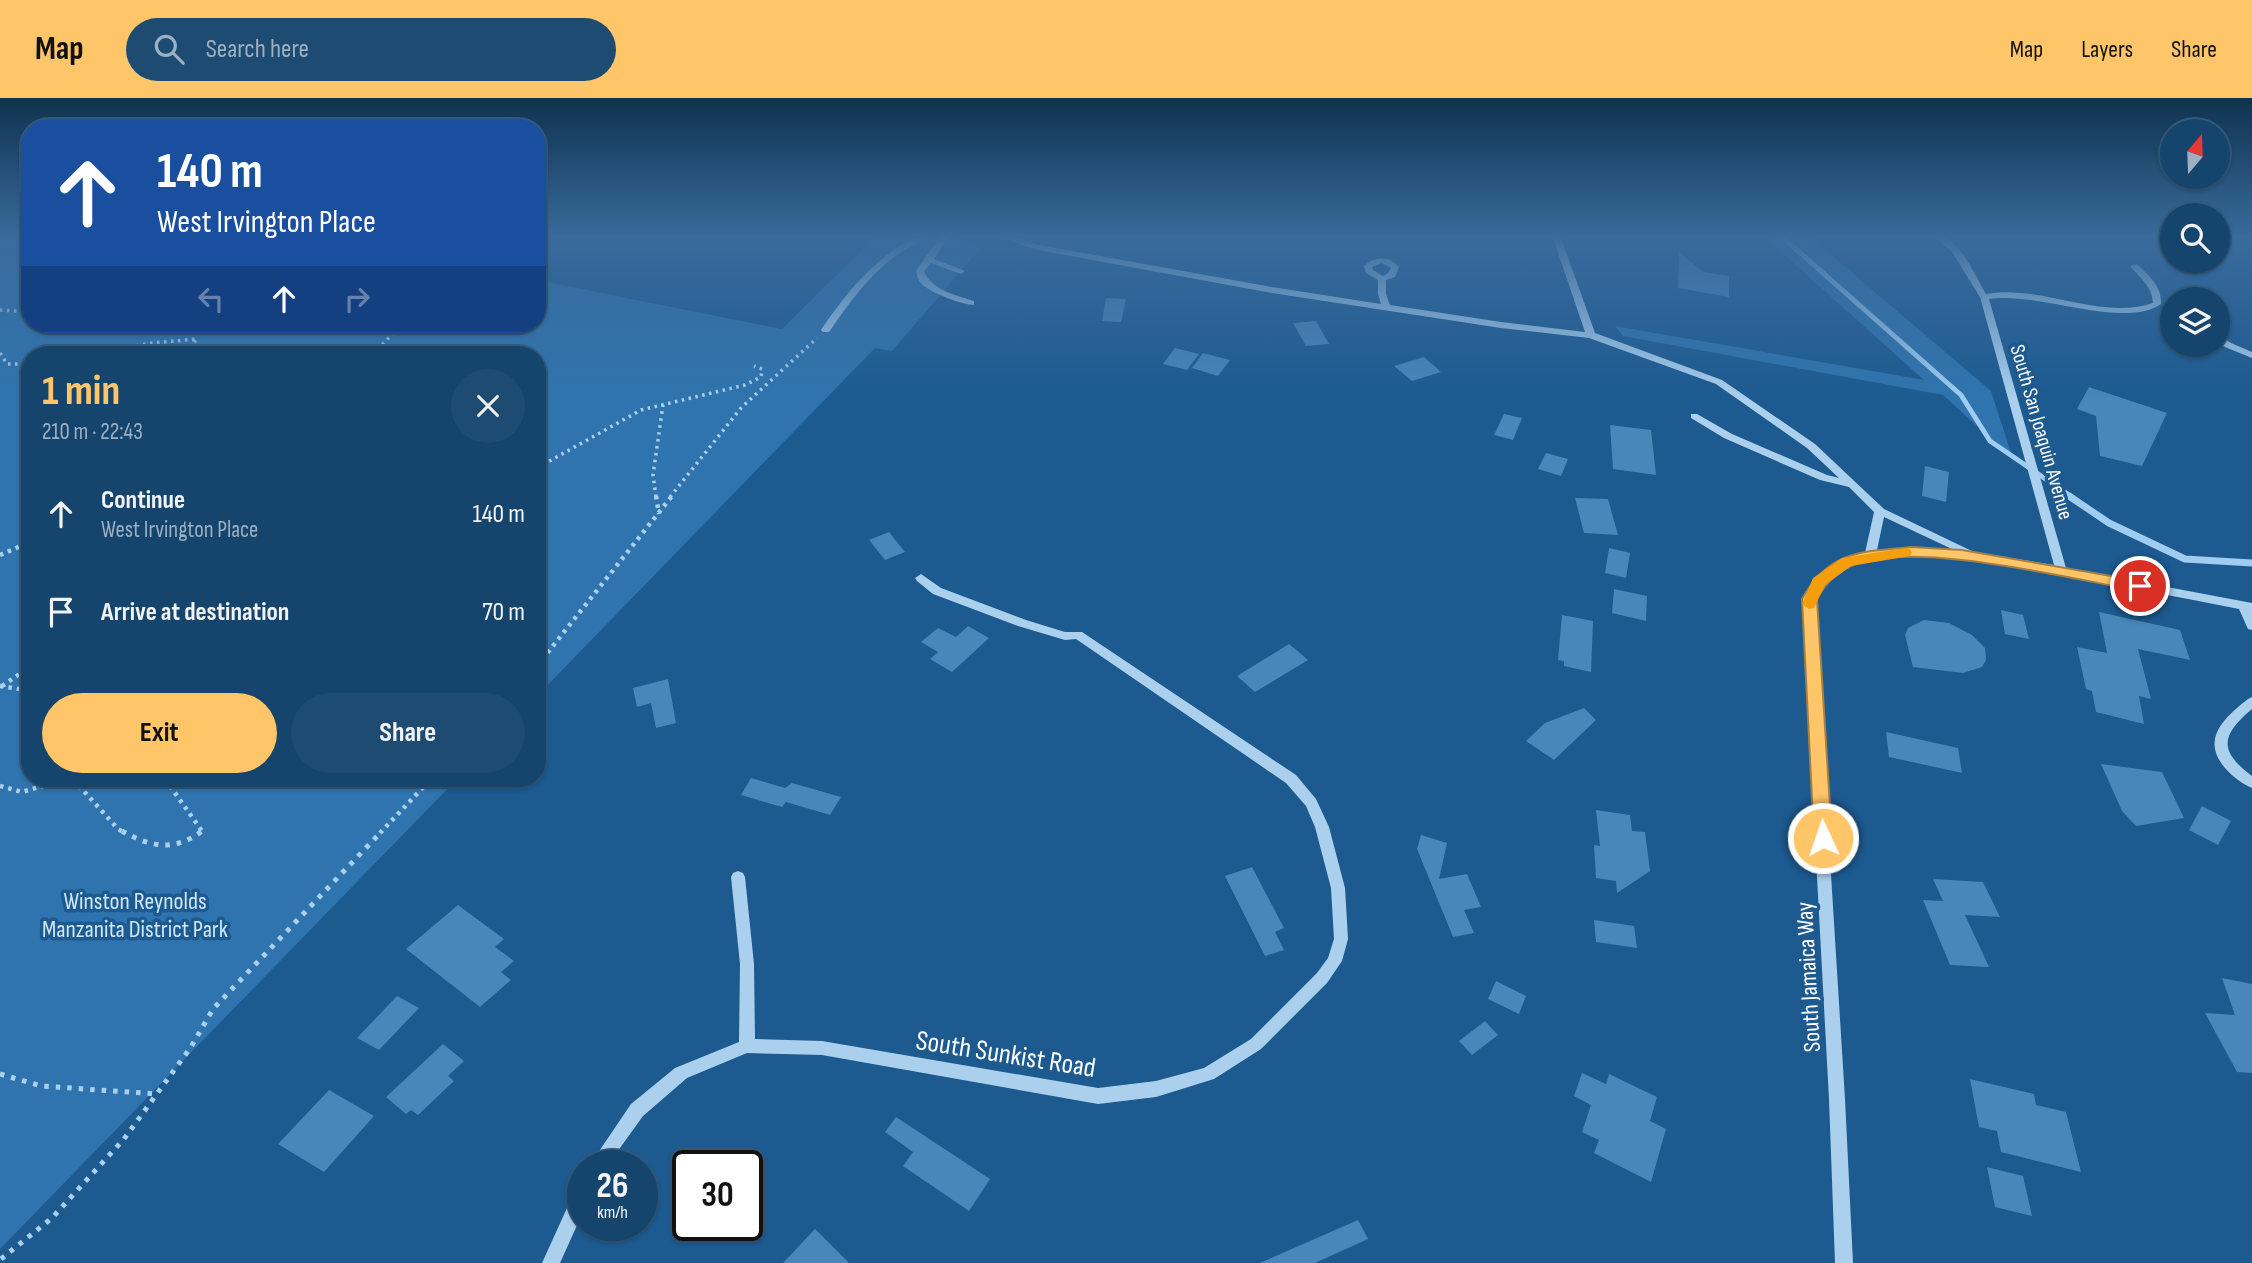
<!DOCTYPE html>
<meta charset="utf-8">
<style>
body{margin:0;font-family:"Sofia Sans Condensed",sans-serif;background:#1e4b72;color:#f1f3f6;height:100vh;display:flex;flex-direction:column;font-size:26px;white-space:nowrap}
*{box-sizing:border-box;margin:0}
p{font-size:23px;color:#9db0c2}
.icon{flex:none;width:38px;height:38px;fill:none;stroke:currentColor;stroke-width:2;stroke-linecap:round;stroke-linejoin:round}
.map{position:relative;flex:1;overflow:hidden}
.drawer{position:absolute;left:21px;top:248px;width:525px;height:441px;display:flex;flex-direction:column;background:#15446c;border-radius:28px;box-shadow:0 2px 5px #0004,0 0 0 2px #345c7f}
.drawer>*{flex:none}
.guide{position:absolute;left:21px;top:21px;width:525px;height:214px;border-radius:28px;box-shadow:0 2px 5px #0004,0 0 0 2px #345c7f;background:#1a4fa0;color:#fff;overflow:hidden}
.needle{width:46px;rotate:19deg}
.buttons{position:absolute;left:2160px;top:21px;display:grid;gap:14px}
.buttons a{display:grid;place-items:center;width:70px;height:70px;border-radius:50%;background:#15446c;box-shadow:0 2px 5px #0004,0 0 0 2px #345c7f;font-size:35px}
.speed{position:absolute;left:567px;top:1052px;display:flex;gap:14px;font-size:35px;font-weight:700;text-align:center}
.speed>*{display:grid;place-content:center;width:91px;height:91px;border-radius:50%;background:#15446c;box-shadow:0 2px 5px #0004,0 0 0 2px #345c7f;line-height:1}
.speed small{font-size:18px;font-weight:400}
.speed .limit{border:4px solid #111;border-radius:10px;background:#fff;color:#111}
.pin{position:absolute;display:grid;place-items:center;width:60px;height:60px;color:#fff;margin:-30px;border:4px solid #fff;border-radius:50%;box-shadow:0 2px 7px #0007}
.me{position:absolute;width:77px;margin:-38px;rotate:357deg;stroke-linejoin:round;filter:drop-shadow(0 0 5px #0008)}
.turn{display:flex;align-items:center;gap:24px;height:147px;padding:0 21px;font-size:32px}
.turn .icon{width:91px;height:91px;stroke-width:2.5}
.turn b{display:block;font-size:49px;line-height:60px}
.lanes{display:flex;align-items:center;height:66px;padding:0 21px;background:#0003;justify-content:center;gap:35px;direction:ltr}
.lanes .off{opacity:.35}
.round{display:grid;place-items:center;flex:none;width:74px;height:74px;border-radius:37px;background:#1e4b72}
.headline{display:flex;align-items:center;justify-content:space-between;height:119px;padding:0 21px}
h1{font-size:42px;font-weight:700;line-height:52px;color:#fec569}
.action{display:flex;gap:14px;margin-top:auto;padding:14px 21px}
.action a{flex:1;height:80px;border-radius:42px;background:#fec569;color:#111;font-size:28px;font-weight:700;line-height:80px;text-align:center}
.action a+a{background:#1e4b72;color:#f1f3f6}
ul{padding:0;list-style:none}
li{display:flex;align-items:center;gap:21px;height:98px;padding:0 21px}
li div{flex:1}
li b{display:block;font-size:26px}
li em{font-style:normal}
header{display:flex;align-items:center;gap:42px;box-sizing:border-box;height:98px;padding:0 35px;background:#fec569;color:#111}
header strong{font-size:33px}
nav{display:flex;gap:38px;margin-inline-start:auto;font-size:24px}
.search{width:490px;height:63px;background:#1e4b72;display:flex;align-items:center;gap:18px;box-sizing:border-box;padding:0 24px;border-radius:38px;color:#9db0c2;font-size:26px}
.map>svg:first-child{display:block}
</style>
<header>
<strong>Map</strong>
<div class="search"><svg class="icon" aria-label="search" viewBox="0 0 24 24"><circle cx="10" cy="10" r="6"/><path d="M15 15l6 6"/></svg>Search here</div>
<nav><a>Map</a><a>Layers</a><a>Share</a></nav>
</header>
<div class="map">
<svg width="2252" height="1165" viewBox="0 0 2252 1165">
<rect width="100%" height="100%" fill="#1c5a90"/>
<path fill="#2f74ae" d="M8 137H30V226H537V182L782 231 877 137H938L983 147 892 253 875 250 537 598V257H30V681H457L0 1151V142Z
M1762 137H1808L1991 293 2013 361 1943 297 1623 238 1615 228 1924 282Z"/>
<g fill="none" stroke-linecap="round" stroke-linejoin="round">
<path stroke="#9fccf0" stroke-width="5" d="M1780 137 1961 297 1990 343 2072 399"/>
<path stroke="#9fccf0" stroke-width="7" d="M2069 398 2109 425 2185 461 2252 465"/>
</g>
<path fill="#4986b9" d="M1679 154 1703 174 1729 178V199L1678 190Z
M1106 200 1126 201 1121 224 1102 223Z
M1316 223 1329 246 1306 248 1293 225Z
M1175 250 1199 256 1187 272 1163 266Z
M1203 255 1230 262 1218 278 1192 270Z
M1424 259 1441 274 1412 283 1394 268Z
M2089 289 2167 315 2142 368 2100 358 2096 318 2077 311Z
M1504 316 1522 320 1513 342 1494 337Z
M1610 327 1651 332 1656 377 1613 371Z
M1546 355 1568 361 1561 378 1538 371Z
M1925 368 1949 374 1946 404 1922 398Z
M1575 400 1608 401 1618 437 1584 435Z
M889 434 905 454 885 462 869 442Z
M1609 450 1630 455 1626 480 1605 475Z
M1614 491 1647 498 1646 523 1612 515Z
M2001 512 2023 517 2029 541 2005 536Z
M2099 514 2180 532 2190 562 2138 551 2151 601 2139 598 2144 626 2096 614 2092 593 2086 591 2077 549 2107 555Z
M1562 517 1593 523 1591 574 1564 568V563L1558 562Z
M1924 522 1949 525 1972 537 1985 550 1986 562 1982 569 1963 575 1913 569 1905 537 1908 530Z
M968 528 989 540 952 574 930 561 938 554 921 544 938 530 956 539Z
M1289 546 1308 562 1255 594 1237 578Z
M668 581 676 625 656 630 651 605 637 609 633 590Z
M1584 610 1596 622 1554 662 1526 643 1545 625Z
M1886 634 1958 650 1962 675 1889 659Z
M2101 666 2162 674 2184 720 2136 728 2122 713Z
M751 680 785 690 792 685 841 699 830 717 786 704 782 709 741 697Z
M2202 708 2231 723 2218 747 2189 732Z
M1596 712 1630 717 1632 733 1645 734 1650 773 1617 795 1616 783 1596 780 1594 747 1600 748Z
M1421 737 1447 745 1439 781 1467 776 1481 809 1464 812 1474 835 1453 839 1417 751Z
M1252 769 1284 830 1275 834 1284 852 1265 858 1225 778Z
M1933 781 1983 784 2000 819 1965 817 1989 869 1950 867 1923 802 1943 803Z
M458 807 504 841 495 849 514 863 501 874 511 882 480 909 406 851Z
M1594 822 1634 828 1637 850 1596 844Z
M2222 880 2252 886V975L2237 974 2205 915 2235 917Z
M1496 883 1526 898 1519 916 1488 901Z
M397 898 419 910 379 952 357 940Z
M1485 923 1498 937 1472 957 1459 943Z
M443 946 464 963 448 978 454 983 418 1017 411 1012 406 1016 386 999Z
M1582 975 1606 986 1609 976 1657 999 1650 1023 1666 1031 1651 1084 1594 1055 1599 1042 1582 1034 1591 1007 1574 998Z
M1970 981 2034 996 2036 1007 2066 1014 2081 1074 2001 1054 1997 1033 1979 1029Z
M329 992 374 1018 324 1074 278 1046Z
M896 1019 990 1081 969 1113 903 1068 913 1054 885 1034Z
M1987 1069 2023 1078 2032 1118 1995 1109Z
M1358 1122 1368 1141 1315 1165H1260Z
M815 1131 849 1165H783Z"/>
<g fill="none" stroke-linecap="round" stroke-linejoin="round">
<path stroke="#abd0ee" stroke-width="3.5" stroke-dasharray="2.5 4.5" stroke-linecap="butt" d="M0 212 30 214
M0 255 7 266H30
M81 257 152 245 197 241 182 257
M373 257 401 226
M537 370 641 312 745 287 761 279 762 271 754 268
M656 399 653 377 663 307
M670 399 741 310 817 240"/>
<path stroke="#abd0ee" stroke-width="4.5" stroke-dasharray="3.5 5" stroke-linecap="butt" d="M656 398 659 416
M0 457 30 444
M537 568 672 398
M0 588 19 591 30 618
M2 588 30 569
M73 681 118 731 125 735
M165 681 202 733 200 735
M0 688 22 694 67 681
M380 735 431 681"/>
<path stroke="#abd0ee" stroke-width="5" stroke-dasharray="4.5 7" stroke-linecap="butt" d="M122 733C150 749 175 754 202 733
M0 976 41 988 157 996
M1 1161 52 1120 124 1041 191 949 213 911 382 733"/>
<path fill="#abd0ee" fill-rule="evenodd" d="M920 137H932C921 144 909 149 898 156 869 177 849 205 829 234H823L821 232C847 193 877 157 920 137Z
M941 137H949L934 161 965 173 961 176 931 165 924 173C931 192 956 197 974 203V207C963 207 927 194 920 184 918 181 917 177 916 173Z
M994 137H1008L1039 147 1272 189 1381 206 1378 196V182L1366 175 1364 168C1375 158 1389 158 1399 169L1395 179 1386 182V196L1390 207 1501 224 1585 234 1552 137H1560L1595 235 1722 282 1815 346 1884 411 1974 454 2054 467 1980 199 1952 154 1933 137C1959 137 1974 176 1986 196 2041 186 2101 223 2153 205 2152 188 2140 180 2130 168L2137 166C2149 178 2162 188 2161 206 2124 232 2037 193 1989 201L2066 470 2252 505V532L2248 531 2239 511C2180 499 2120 488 2061 477 2001 465 1909 445 1851 466 1826 475 1816 495 1815 520L1845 1001 1853 1165H1835L1829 1001 1803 520C1806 479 1828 464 1865 455L1874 414 1849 389 1820 382 1724 340 1691 320V316H1697L1732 336 1827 377 1839 380 1807 350 1716 286 1589 240 1501 230 1272 195 1038 152ZM1382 165 1391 170 1388 175 1383 178 1373 172 1372 169ZM1884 419 1954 452 1904 450 1877 452Z
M2220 203 2224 206 2217 212V204Z
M2217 236 2231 245 2252 254V260L2225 249 2217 243Z
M921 476 941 490 1026 522 1065 534H1082L1296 677 1316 701 1329 729 1345 790 1348 841 1342 863 1327 885 1261 951 1214 981 1156 999 1098 1006 822 957 747 955 687 980 643 1018 607 1068H589L631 1006 675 970 739 944 740 866 731 779 733 775 738 773 743 775 745 779 754 866 755 941 822 943 1098 990 1156 983 1204 970 1251 941 1317 875 1328 860 1334 841 1331 790 1315 729 1306 708 1286 685 1076 541 1065 542 1018 528 933 496 917 483 915 480Z
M2252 599V611C2221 637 2218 653 2252 678V690C2242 686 2232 678 2225 670 2200 641 2225 619 2248 601Z
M583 1086V1114L560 1165H542L577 1088Z"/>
</g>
<linearGradient id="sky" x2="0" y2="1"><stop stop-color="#0f324f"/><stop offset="0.46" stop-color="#3a6b9c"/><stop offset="1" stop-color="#3a6b9c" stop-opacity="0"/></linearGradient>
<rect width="2252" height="301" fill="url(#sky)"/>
<path fill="#fec569" stroke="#a58044" stroke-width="2" d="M1912 449 1962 452 2140 483 2147 488 2140 493C2072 481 1910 441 1851 468 1835 475 1825 486 1817 501L1832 740 1829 746 1823 748 1816 746 1814 740 1802 501C1829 452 1861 454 1912 449Z"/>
<path fill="#f59e0b" d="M1905 450 1910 451 1912 455 1910 458 1851 468 1825 487 1814 510 1809 511 1802 506 1813 480 1842 460Z"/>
<g text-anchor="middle" stroke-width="7" stroke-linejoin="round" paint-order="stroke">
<g font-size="21" fill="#fff" stroke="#1c5a90">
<text transform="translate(2042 334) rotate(74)" y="7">South San Joaquin Avenue</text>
</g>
<g font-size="24" fill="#d1e8fa" stroke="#1c5a90">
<text x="135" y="811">Winston Reynolds<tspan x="135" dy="28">Manzanita District Park</tspan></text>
</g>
<g font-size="24" fill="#fff" stroke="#1c5a90">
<text transform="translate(1808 879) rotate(-93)" y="8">South Jamaica Way</text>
</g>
<g font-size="28" fill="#fff" stroke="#1c5a90">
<text transform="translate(1006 955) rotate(9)" y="10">South Sunkist Road</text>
</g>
</g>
</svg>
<div class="buttons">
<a><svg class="needle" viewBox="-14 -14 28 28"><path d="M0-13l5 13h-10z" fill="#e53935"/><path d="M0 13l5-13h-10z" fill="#9db0c2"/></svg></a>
<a><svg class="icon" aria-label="search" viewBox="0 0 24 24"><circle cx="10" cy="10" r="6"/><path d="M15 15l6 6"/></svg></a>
<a><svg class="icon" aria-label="layers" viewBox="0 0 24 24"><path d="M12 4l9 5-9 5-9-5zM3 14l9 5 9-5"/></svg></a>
</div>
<div class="speed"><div>26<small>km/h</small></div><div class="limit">30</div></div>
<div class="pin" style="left:2140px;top:488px;background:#d93025"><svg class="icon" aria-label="arrive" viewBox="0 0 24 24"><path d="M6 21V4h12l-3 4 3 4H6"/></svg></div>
<svg class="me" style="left:1823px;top:740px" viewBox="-20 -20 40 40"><circle r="17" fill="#fec569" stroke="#fff" stroke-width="3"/><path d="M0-11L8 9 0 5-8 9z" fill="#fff"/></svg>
<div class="guide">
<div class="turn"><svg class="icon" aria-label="ahead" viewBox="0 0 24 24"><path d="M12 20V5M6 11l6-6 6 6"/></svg><div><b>140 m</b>West Irvington Place</div></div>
<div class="lanes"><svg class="icon off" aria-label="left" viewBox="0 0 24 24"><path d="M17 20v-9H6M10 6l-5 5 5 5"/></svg><svg class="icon" aria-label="ahead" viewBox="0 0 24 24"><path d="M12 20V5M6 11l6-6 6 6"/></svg><svg class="icon off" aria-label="right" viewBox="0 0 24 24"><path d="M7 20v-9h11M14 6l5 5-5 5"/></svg></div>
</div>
<section class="drawer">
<div class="headline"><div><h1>1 min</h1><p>210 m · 22:43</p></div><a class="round"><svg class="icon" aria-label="close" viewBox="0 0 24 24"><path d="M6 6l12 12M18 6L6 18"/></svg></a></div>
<ul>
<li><svg class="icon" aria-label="ahead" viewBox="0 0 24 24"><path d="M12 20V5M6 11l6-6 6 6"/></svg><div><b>Continue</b><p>West Irvington Place</p></div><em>140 m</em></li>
<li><svg class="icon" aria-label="arrive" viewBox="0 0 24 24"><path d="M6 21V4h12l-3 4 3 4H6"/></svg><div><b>Arrive at destination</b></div><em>70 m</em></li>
</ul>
<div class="action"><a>Exit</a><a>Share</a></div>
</section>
</div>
